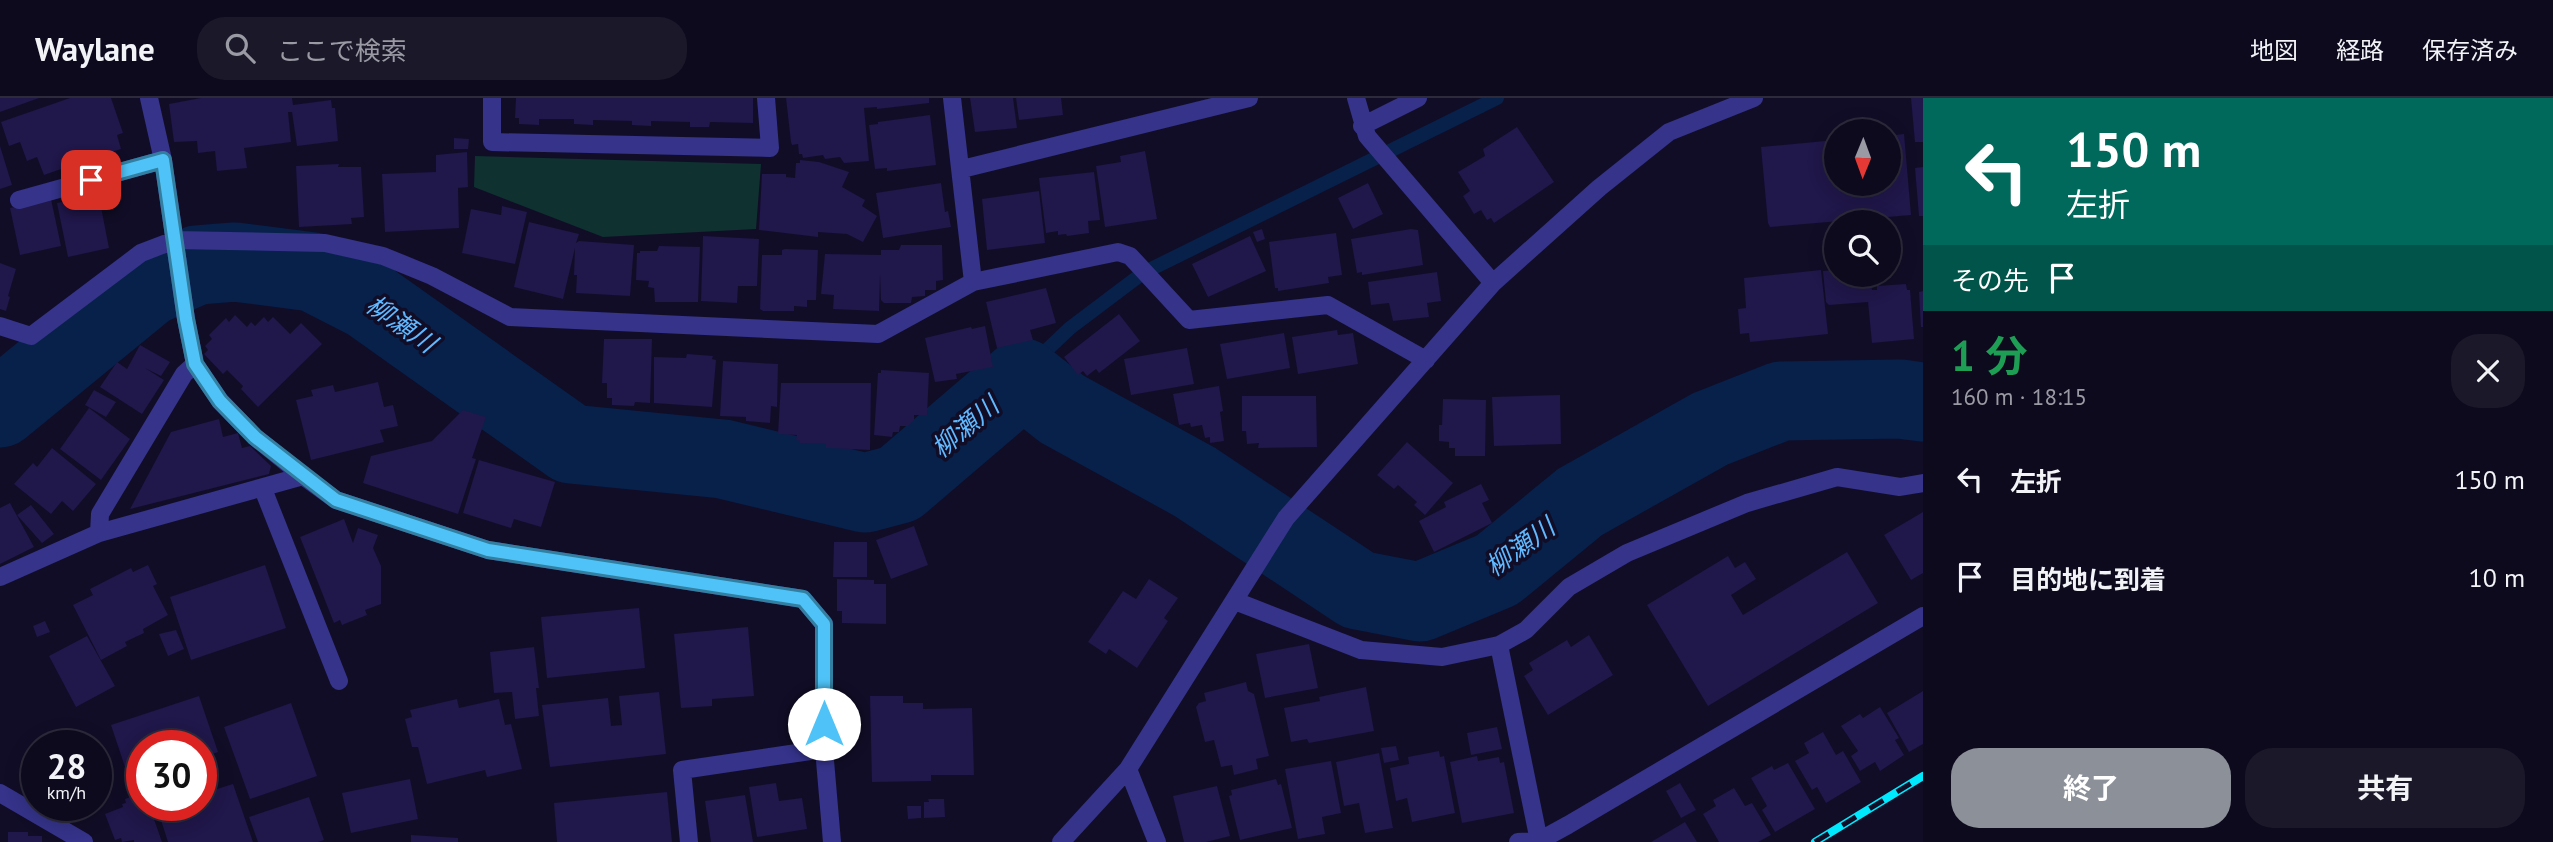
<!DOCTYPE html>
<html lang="ja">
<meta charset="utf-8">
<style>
body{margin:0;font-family:"PT Sans","Noto Sans JP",sans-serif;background:#1b182a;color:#f1f3f6;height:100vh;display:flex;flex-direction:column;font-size:26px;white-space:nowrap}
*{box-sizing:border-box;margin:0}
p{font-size:23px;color:#9a9aa4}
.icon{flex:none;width:38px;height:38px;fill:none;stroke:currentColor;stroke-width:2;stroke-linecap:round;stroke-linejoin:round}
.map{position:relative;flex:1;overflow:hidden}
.drawer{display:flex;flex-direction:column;background:#0d0a1d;width:630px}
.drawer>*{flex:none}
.hud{background:#00695c;color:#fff;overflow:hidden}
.needle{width:46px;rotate:181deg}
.controls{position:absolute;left:1824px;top:21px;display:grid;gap:14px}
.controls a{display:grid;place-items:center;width:77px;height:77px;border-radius:50%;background:#0d0a1d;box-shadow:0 4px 18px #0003,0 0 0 2px #2d2b3b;font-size:35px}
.speed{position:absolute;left:21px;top:632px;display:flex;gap:14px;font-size:35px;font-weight:700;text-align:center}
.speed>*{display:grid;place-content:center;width:91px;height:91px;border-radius:50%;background:#0d0a1d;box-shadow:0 4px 18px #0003,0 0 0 2px #2d2b3b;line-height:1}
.speed small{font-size:18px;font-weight:400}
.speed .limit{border:10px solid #d22;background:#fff;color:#111}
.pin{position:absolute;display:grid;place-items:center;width:60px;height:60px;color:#fff;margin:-30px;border-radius:14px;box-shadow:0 4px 10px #0006}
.me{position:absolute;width:77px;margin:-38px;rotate:0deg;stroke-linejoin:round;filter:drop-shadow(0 0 5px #0008)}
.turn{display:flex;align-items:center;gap:24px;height:147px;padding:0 28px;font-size:32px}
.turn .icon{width:91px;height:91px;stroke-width:2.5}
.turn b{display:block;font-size:49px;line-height:60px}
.then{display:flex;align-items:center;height:66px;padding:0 28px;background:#0003;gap:14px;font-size:26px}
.round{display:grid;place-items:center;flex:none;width:74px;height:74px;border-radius:28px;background:#1b182a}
.head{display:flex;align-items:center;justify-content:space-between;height:119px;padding:0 28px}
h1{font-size:42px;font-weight:700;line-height:52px;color:#1e9e55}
.button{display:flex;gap:14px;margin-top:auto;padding:14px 28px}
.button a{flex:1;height:80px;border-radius:28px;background:#8c9099;color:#fff;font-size:28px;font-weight:700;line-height:80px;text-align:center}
.button a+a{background:#1b182a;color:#f1f3f6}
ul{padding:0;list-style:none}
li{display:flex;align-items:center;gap:21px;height:98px;padding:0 28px}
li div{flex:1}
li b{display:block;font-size:26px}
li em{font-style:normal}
header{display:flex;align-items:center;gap:42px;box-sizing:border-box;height:98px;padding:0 35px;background:#0d0a1d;border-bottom:2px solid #2d2b3b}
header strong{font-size:33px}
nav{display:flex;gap:38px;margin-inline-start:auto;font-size:24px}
.search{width:490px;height:63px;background:#1b182a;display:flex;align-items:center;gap:18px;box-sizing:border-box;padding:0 24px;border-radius:28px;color:#9a9aa4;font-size:26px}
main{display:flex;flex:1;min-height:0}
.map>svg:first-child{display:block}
</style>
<header>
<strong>Waylane</strong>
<div class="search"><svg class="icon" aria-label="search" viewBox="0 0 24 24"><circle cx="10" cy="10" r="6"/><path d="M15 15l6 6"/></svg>ここで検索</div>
<nav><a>地図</a><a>経路</a><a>保存済み</a></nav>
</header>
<main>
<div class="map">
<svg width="1923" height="744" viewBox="0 0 1923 744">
<rect width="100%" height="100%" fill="#110d27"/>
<path fill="#0f3130" d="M475 58 761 66 756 131 603 139 474 89Z"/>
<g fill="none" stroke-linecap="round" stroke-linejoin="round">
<path stroke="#07214b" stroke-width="14" d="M1023 280 1030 268 1070 230 1143 175 1497 0"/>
<path stroke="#07214b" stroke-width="79" d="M0 310 149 188 197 167 235 164 313 174 368 202 571 346 723 361 865 395 899 386 1023 280 1062 311 1195 384 1358 492 1420 504 1497 472 1580 404 1710 331 1781 303 1900 301 1923 304"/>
</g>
<path fill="#20174a" d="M0 0H39L0 14Z
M70 0H111L123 35 117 37 121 51 91 60 94 71 68 80 64 70 44 77 37 59 27 63 20 44 9 48 1 24Z
M201 0H292L293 7 331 2 332 10H335L338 43 297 48 292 14H288L291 44 244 50 247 70 217 73 215 53 198 55 197 43 174 44 169 6Z
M516 0H753V25L710 24 709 29H690V24L651 23V28L632 27V23L593 22V27L574 26V21H539V27L519 26V20H515Z
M786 0H929V5L877 11V9L864 10 869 63 844 65 840 59 825 61 823 57 803 60 802 56H799L798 46 792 47 791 44Z
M970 0H1013L1017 30 975 34Z
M1016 0H1061L1063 17 1019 22Z
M1911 0H1923V44H1915Z
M930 17 936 67 887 73V70L875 71 869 27 878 26V24Z
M1517 29 1554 84 1494 125 1491 120 1487 122 1481 112 1474 116 1463 98 1470 93 1458 74 1485 58 1483 51Z
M1904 36 1911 117 1770 129 1768 125 1761 49 1836 42V86H1888V38Z
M454 40 469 41 468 51H454Z
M0 48 12 87 0 91Z
M1145 53 1157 121 1105 129 1096 68 1121 64 1120 58Z
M467 54 468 89 458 90 459 130 385 134 382 76 436 74V57Z
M800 62 819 64 849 74 842 89 865 102 862 108 877 118 863 144 847 136 818 134V139L759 132 762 76H786V79L795 80 796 65H800Z
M339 66 338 69H361L364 119 351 120 352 126 299 129 296 68Z
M1923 69V118H1919L1915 70Z
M1094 74 1100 122 1088 123 1089 135 1067 138 1066 136 1058 137V133L1046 135 1039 80Z
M941 85 945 114 948 113 951 129 883 140 876 95Z
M1368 85 1383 116 1353 131 1338 100Z
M1039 93 1045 145 987 152 982 101Z
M51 101 61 148 20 157 10 110Z
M78 101 80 108 100 104 109 150 68 159 57 105Z
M502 108 527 114 515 166 462 155 471 111 501 117Z
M529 124 579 136 576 145 579 143 634 147 630 198 576 195 577 177H574L575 150 563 201 514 189Z
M1262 131 1265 141 1257 144 1253 134Z
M1411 131 1418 132 1423 167 1362 177V174L1357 175 1351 141Z
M1336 135 1342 177 1328 179 1329 185 1278 193V190H1275L1269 144Z
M703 138 759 141 757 188H738L737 205 701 203Z
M1250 138 1266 173 1208 199 1192 166Z
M901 147H942L943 182 936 183V192H925V198L912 199 911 205H884L881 202 880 177 879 213 833 211 834 197 821 196 825 156 881 157V152H899Z
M659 148 700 149 698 204H655L654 190 648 189 649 183 636 182 637 155H640V153H657Z
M785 151 818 152 816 202H807V209L794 208V213H763L760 211 762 157H782V152Z
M0 165 16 171 8 198 10 199 6 213 0 211Z
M1821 172 1828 236 1750 244 1749 235 1740 236 1738 211 1746 210 1744 180Z
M1836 172V177H1871L1872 192H1877V188L1906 186 1907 192H1910L1914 241 1872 245 1868 204 1829 207 1826 204 1823 173Z
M1437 174 1441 203 1427 205 1429 219 1393 223 1389 205 1371 207 1368 184Z
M1046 190 1056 225 1030 232 1033 242 997 250 986 204Z
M1923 193V229H1921L1919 194Z
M1119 216 1140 243 1099 275 1096 271 1087 278 1083 273 1078 277 1064 259Z
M235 217 247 229 251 224 255 228 264 219 268 224 273 219 290 236 301 225 322 246 258 309 241 291 243 288 227 272 223 276 204 256 208 252 205 248 212 241 209 237 226 220 229 224Z
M985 228 993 269 956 276 957 281 935 284 925 240 971 229 972 231Z
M1337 232 1338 237 1353 235 1358 266 1298 276 1292 239Z
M1284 235 1290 270 1227 281 1220 246Z
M604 241H652L650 305 635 304 634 308 612 307V300H607V285H602Z
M140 247 170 264 161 278 145 270 164 282 142 316 100 289 117 264 127 271Z
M1187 250 1194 286 1131 297 1124 261Z
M687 256 713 258 712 261 716 262 712 309 654 305V259L686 260Z
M723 263 778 266 777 309 771 308 770 325 746 323V319L720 318Z
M881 272 929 275 927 317H914V322L908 328H900L899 334H893L892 339 874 337 878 275H881Z
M378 284 384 309 393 307 398 328 380 332 384 344 311 362 296 302 313 298 311 292 333 287 335 294Z
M781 285H871L870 352 829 350H826V346L800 345V343L796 342 797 337 778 336Z
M1219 288 1223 313 1220 314 1224 343 1210 345V339L1205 340 1202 327 1191 329 1190 325 1179 327 1173 296Z
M94 292 116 304 106 319 85 307Z
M1560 297 1561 346 1494 348 1492 299Z
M1242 298H1316L1317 349 1258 350 1259 345 1247 346 1246 333H1242Z
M1443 301 1486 302 1485 358H1455V350H1449V344L1439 343V327H1442Z
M89 310 130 341 101 382 60 351Z
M463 312 486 319 472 360 476 361 458 416 363 385 371 358 432 343Z
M219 321 223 339 238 335 242 350 250 348 271 368 269 376 130 411 171 334Z
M1407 344 1453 385 1425 417 1414 407 1417 404 1398 387 1394 391 1377 377Z
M52 350 96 386 73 413 62 403 51 416 14 386 33 365 37 369Z
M479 362 555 384 541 429 514 421 511 430 463 415Z
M1481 386 1489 402 1482 405 1492 425 1434 454 1419 423 1446 409 1444 404Z
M10 405 34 449 0 466V410Z
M31 407 54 436 42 445 17 417Z
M1923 414V475L1911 482 1884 437Z
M344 421 353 445 358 430 378 437 373 450 381 468V506L365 512 367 517 342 527 340 522 334 525 300 439Z
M914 428 928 467 891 481 876 442Z
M834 444H867V479H833Z
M1847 454 1878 505 1708 608 1647 507 1728 458 1735 470 1745 464 1756 481 1731 497 1743 517Z
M148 467 157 486 153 488 168 517 143 531 144 535 125 544 127 548 101 562 73 507 93 497 90 491 131 470 133 474Z
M265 467 286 530 191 562 170 499Z
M837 481 874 482V486H886V526L842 525V513H837Z
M1149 481 1178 500 1164 520 1168 523 1137 570 1109 551 1106 556 1088 544 1123 493 1136 501Z
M639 510 645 570 547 580 541 519Z
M45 523 50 534 37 539 33 528Z
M748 529 754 598 712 601V608L681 610 674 536Z
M176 532 184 551 168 558 159 536Z
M1589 537 1613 577 1548 617 1524 578 1533 572 1529 565 1567 542 1571 549Z
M87 538 115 588 76 609 49 558Z
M1309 546 1318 590 1265 600 1256 556Z
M534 549 539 590H536L539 618 515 621 512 594 494 595 490 554Z
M1246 584 1248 593 1254 596 1269 658 1256 661 1258 671 1234 677 1232 667 1221 669 1214 642 1205 644 1196 609 1199 605 1206 603 1204 595Z
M1366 589 1374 633 1309 645 1307 641 1291 644 1284 610 1320 603 1319 599Z
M1923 593V646L1909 654 1887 615Z
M659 594 666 656 550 669 542 607 608 600 611 628 622 627 619 598Z
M199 598 218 654 201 660V648H142V680L130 684 111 627Z
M870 598H903V605H923V611L972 610 974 677H931V683L872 684Z
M457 601 459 610 499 601 505 627 511 626 522 671 487 679 485 672 427 686 418 649H412L405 621 412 619 410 612Z
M291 605 317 678 250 701 224 629Z
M1880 609 1899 640 1895 642 1904 657 1880 673 1875 664 1860 673 1851 658 1858 653 1841 628 1860 616 1863 620Z
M1497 629 1502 651 1471 657 1467 635Z
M1823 634 1836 657 1843 653 1861 684 1826 705 1817 689 1812 692 1795 663 1809 655 1804 645Z
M1396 648 1399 662 1384 665 1381 650Z
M1439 653 1440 659 1444 658 1455 715 1412 724 1407 700 1396 703 1390 670 1409 666 1408 659Z
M1379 655 1393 730 1365 735 1359 705 1344 708 1336 664Z
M1477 658 1478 663 1499 659 1500 665 1504 664 1514 715 1462 725 1450 664Z
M1331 663 1341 715 1322 719 1325 736 1298 741 1285 671Z
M1788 665 1815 711 1775 734 1762 712 1767 708 1751 680 1772 668 1774 672Z
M410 681 418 721 351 735 342 695Z
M1276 681 1278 687 1281 686 1292 730 1240 742 1229 698 1232 697 1231 692Z
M776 685 779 703 802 700 807 731 757 739 749 689Z
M1680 685 1696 712 1681 720 1666 693Z
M233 686 253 744H168L160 719H163L160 710 169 707H201V696Z
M1217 688 1230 738 1206 744H1184L1173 698Z
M1734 690 1745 708 1752 705 1771 737 1758 744H1719L1703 716 1716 708 1713 702Z
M667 694 672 744H557L554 705Z
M142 695V707H149L162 744H134V742L122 744 121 740 115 742 105 716 123 709 122 706 126 705 125 701Z
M745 697 753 744H711L705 703Z
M309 699 324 742 318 744H258L249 719Z
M928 701H944L945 719 924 720V704H929Z
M907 708H921V720L908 721Z
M1685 724 1697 744H1651Z
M8 734H28V738H42V744H8Z
M411 737 458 740V744H411Z"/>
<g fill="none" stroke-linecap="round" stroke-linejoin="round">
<path stroke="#35338a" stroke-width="18" d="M149 0 163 62 186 221 195 266 220 303 255 339 303 378 336 402 488 452 803 501 824 526V651L832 744
M492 0V44L770 50 766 0
M952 0 973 184
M1356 0 1367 38 1493 185
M1362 28 1418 0
M962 71 1249 0
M19 102 163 62
M0 228 31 238 141 155 175 142 325 145 383 158 432 178 510 219 878 236 973 184 1118 154 1130 158 1189 222 1328 207 1426 262
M263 391 339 583
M99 435 303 378
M0 479 99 435 100 416 184 276 195 266
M1235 503 1361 552 1442 559 1499 547 1526 532 1569 489 1627 455 1747 405 1837 379 1900 389 1923 385
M1499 547 1539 743
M1128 671 1157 744
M0 695 84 744
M689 744 682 672 824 651
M1061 744 1128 671 1286 420 1493 185 1599 90 1669 34 1754 0
M1518 744 1539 743 1568 727 1923 518"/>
<g stroke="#00e8fd" stroke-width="8">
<path id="rail" d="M1815 744 1923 678"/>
</g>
<use href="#rail" stroke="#110d27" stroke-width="5" stroke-dasharray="16" stroke-linecap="butt"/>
</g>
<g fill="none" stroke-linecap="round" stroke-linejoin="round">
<g stroke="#337fa1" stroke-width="18">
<path id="route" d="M91 82 163 62 186 221 195 266 220 303 255 339 336 402 488 452 803 501 824 526V626"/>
</g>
<use href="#route" stroke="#4fc3f7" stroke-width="12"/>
</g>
<g text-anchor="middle" stroke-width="7" stroke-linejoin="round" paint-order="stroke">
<g font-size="26" font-style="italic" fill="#60b8ff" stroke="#110d27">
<text transform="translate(401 226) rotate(35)" y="9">柳瀬川</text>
<text transform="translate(965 329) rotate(-40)" y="9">柳瀬川</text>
<text transform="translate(1520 449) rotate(-36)" y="9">柳瀬川</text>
</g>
</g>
</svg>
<div class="controls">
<a><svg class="needle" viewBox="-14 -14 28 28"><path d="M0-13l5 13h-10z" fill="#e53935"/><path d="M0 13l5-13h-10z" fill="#9a9aa4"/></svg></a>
<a><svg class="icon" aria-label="search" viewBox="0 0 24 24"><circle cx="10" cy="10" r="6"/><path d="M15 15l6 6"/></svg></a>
</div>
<div class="speed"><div>28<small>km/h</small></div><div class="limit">30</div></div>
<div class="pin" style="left:91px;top:82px;background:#d93025"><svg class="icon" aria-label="arrive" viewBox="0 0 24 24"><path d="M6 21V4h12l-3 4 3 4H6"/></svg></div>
<svg class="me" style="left:824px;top:626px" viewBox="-20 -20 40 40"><circle r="19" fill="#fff"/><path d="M0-13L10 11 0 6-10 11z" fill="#4fc3f7"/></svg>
</div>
<section class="drawer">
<div class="hud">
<div class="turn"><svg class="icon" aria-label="left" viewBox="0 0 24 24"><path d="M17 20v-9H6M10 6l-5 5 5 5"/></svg><div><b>150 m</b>左折</div></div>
<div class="then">その先<svg class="icon" aria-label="arrive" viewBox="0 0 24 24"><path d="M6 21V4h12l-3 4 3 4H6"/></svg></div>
</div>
<div class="head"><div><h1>1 分</h1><p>160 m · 18:15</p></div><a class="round"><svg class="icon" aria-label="close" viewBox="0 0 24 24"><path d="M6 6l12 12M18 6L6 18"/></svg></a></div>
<ul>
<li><svg class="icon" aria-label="left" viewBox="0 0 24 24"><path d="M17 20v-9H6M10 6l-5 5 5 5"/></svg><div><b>左折</b></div><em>150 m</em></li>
<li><svg class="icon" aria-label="arrive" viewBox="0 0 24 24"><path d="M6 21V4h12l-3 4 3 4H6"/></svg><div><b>目的地に到着</b></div><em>10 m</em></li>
</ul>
<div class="button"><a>終了</a><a>共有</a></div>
</section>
</main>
